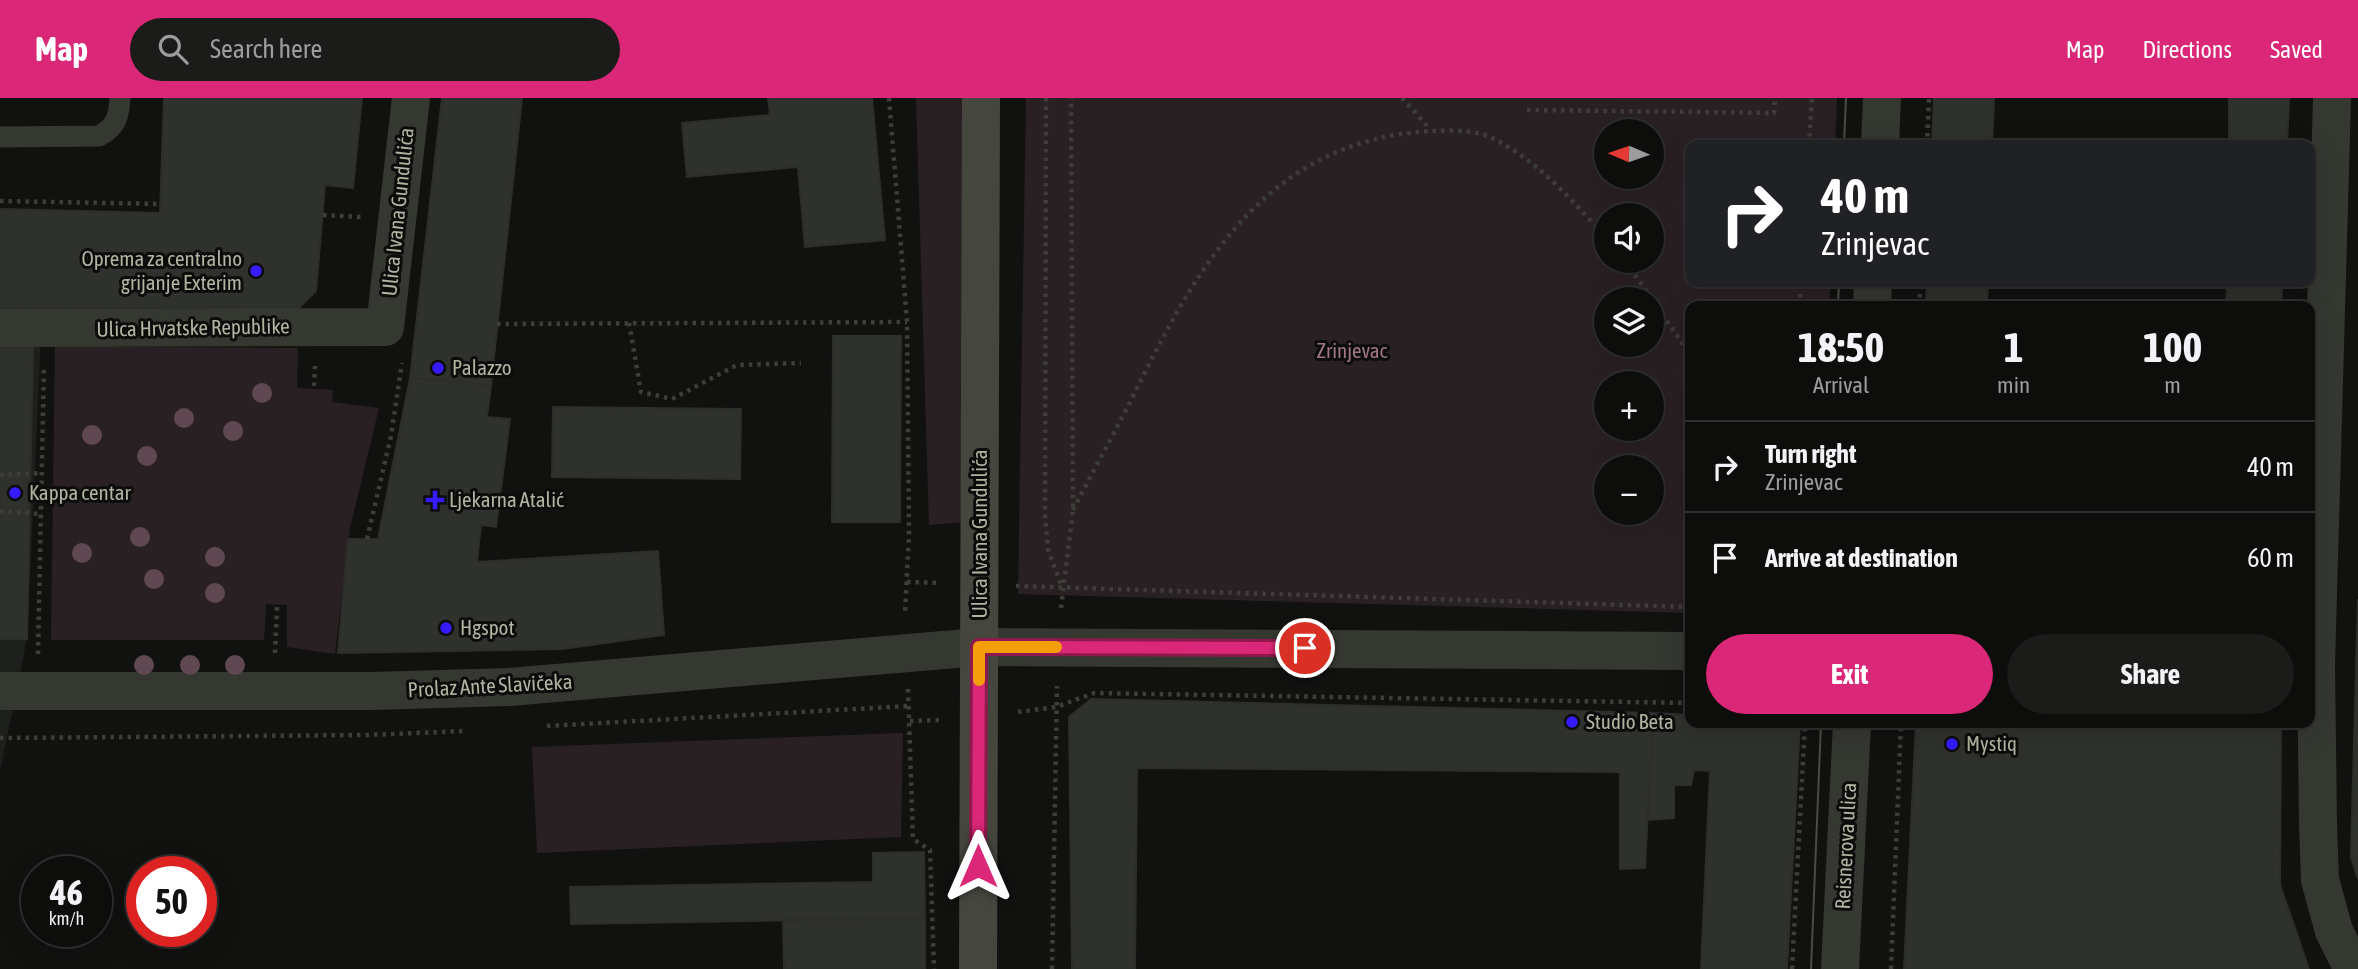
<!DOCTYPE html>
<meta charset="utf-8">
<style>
body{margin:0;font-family:"Asap Condensed",sans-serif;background:#1b1c1a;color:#f1f3f6;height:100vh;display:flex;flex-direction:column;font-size:26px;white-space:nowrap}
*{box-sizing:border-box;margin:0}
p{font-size:23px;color:#9a9c9d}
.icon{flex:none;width:38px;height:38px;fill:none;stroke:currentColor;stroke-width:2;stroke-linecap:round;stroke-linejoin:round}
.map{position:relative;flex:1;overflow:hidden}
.details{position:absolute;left:1685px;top:203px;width:630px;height:427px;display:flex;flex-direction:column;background:#0d0e0c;border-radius:14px;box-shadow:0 7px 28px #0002,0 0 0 2px #2d2e2d}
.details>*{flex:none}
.guide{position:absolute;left:1685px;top:42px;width:630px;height:147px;border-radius:14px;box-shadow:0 7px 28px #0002,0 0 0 2px #2d2e2d;background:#202124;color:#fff;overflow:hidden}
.needle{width:46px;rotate:272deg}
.fabs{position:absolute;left:1594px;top:21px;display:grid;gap:14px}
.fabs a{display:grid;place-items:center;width:70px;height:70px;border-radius:50%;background:#0d0e0c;box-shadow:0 7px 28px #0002,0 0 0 2px #2d2e2d;font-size:35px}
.speed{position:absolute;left:21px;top:758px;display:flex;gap:14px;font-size:35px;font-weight:700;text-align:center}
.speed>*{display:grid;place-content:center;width:91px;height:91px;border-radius:50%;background:#0d0e0c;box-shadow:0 7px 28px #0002,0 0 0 2px #2d2e2d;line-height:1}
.speed small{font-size:18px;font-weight:400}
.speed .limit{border:10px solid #d22;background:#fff;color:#111}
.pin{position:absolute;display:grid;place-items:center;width:60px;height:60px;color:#fff;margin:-30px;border:4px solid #fff;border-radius:50%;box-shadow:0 2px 7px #0007}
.me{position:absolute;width:77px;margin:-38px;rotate:0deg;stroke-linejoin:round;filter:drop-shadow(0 0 5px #0008)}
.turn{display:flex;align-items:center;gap:24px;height:147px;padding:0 21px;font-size:32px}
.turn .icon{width:91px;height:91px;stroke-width:2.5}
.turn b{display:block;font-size:49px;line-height:60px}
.eta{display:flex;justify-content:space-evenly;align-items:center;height:119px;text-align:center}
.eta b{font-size:42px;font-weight:700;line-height:49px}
.primary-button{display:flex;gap:14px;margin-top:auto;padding:14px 21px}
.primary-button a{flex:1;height:80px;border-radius:42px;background:#db2777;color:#fff;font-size:28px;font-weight:700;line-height:80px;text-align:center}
.primary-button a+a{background:#1b1c1a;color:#f1f3f6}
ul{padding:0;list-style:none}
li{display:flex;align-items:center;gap:21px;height:91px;padding:0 21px;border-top:2px solid #2d2e2d}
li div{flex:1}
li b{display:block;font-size:26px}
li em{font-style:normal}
header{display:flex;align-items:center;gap:42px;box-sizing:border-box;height:98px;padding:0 35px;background:#db2777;color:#fff}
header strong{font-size:33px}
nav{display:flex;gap:38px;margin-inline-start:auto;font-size:24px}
.search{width:490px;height:63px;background:#1b1c1a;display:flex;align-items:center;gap:18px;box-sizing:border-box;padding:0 24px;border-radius:38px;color:#9a9c9d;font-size:26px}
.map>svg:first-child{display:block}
</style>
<header>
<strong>Map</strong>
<div class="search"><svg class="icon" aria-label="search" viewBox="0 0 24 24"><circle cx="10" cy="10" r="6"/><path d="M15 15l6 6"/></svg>Search here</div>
<nav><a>Map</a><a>Directions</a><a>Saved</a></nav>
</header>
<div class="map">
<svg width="2358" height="871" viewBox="0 0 2358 871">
<rect width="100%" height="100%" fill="#111210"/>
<path fill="#1d1f1c" d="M0 238H41L27 541 0 674Z"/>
<path fill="#292024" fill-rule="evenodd" d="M916 0H969L968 424 929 427Z
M1026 0H1837L1835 47H1690V184H1830V208H1690V515L1018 496ZM1652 33V79H1606V33ZM1606 117H1652V163H1606ZM1606 201H1652V247H1606ZM1606 285H1652V331H1606ZM1652 369V415H1606V369Z
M55 248 298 250 297 290 333 292 332 304 379 310 350 430 335 556 287 549V507L266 506 264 542H51Z
M903 635 901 739 537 755 532 649Z"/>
<path fill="#2f312d" stroke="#2c2e2a" stroke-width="2" d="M164 0H362L353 90 325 87 316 193 299 210H0V111L160 115Z
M442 0H522L491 287 410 280Z
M768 0H872L885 142 805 149 798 69 687 79 682 25 770 17Z
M1934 0H1994L1992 47H1932Z
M2229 0H2289L2287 47H2229Z
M1927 184H1988L1987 208H1926Z
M2227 184H2282L2281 208H2226Z
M2153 202 2226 206V208H2153Z
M833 238H901L900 424H832Z
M0 249 33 250 27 541H0Z
M410 280 491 287 487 319 510 321 496 429 481 427 477 464 658 453 664 537 562 551 338 555 348 441H378Z
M553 309 741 311 740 381 552 379Z
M2358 501V717H2352Z
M1091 601 1653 615 1645 770 1620 771V674L1137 670 1135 871H1072L1069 619Z
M1653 615 1690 617V625H1800L1787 871H1701L1710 673 1694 672 1691 687H1674V720L1648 722Z
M1916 625H2275L2281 631 2280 787 2309 871H1904Z
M2352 717H2358V781L2351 759Z
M924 754 925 820 571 826 570 789 873 784V755Z
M925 820V871H784L783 821Z"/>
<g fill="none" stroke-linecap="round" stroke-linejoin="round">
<path stroke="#3d3e37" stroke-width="4.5" stroke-dasharray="3.5 5" stroke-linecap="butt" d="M889 0 907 224 909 436 905 516
M1046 0 1045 416 1048 452 1062 489
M1402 0 1430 31
M1527 12 1774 15 1775 0
M1809 47 1812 0
M1927 47 1929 0
M0 103 160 106
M323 117 361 119
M1625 163 1652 201
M1652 202 1690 256
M1800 208 1801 184
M1919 208 1921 184
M629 225 641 294 672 301 737 267 801 265
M497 226 907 224
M314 288 315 268
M0 377 42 375
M1073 412C1091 377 1110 343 1128 308 1189 186 1251 59 1401 36 1424 33 1469 29 1490 39 1538 62 1570 101 1606 139
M0 413 41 416
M367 441 391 338 402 265
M907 484 941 485
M1016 488 1690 509
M1061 510 1073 412 1071 0
M275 555 277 508
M38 556 44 267
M908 591 913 741 930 752 934 871
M1018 614 1056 609 1094 595 1690 605
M910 623 940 622
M547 628 909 608
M0 640 368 637 465 633
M1052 871 1057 588
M1792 871 1805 625
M1891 871 1901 625"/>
<path stroke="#353731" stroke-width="21" d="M0 39 99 38C116 29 119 19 120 0"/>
<path stroke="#353731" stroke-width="38" d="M2332 0 2316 567 2318 726 2320 782 2334 833 2353 871
M1880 47 1882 0
M1872 208 1873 184
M0 230 385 229 411 0
M0 593H372L509 589 979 549 1690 553
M1840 871 1852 625"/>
<path stroke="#45473f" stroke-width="38" d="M978 871 981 0"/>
<path stroke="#4a4c44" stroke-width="2" d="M1844 47 1846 0
M1838 208 1839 184
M1811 871 1821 625"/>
</g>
<g fill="#604853">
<circle cx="262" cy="295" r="10"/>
<circle cx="184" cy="320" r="10"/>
<circle cx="233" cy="333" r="10"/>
<circle cx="92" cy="337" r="10"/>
<circle cx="147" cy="358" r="10"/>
<circle cx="140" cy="439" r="10"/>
<circle cx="82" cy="455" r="10"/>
<circle cx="215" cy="459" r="10"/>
<circle cx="154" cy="481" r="10"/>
<circle cx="215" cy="495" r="10"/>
<circle cx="144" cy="567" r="10"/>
<circle cx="190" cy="567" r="10"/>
<circle cx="235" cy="567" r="10"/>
</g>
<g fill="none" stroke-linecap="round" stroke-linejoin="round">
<g stroke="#8e194d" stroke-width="18">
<path id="route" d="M978 768 979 549 1305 550"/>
</g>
<use href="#route" stroke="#db2777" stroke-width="12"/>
<path stroke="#f59e0b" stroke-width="12" d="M979 582V549H1056"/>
</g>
<g fill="#361bff" stroke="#0c0d0b" stroke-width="2.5">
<circle cx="256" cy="173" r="7"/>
<circle cx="438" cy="270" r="7"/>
<circle cx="15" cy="395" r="7"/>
<path d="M431.5 391.5h7v7h7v7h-7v7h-7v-7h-7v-7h7z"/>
<circle cx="446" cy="530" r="7"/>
<circle cx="1572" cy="624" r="7"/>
<circle cx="1952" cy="646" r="7"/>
</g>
<g text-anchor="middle" stroke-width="6" stroke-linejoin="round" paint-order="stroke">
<g font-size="21" fill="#b1b4a0" stroke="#0c0d0b">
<text transform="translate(398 114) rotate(-84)" y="7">Ulica Ivana Gundulića</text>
<text transform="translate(193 230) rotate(-1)" y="7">Ulica Hrvatske Republike</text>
<text transform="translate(980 436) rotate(-90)" y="7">Ulica Ivana Gundulića</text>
<text transform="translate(490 588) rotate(-3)" y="7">Prolaz Ante Slavičeka</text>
<text transform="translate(1846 748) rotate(-87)" y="7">Reisnerova ulica</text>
</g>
<g font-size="21" fill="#b1b4a0" stroke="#0c0d0b" text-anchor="start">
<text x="242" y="168" text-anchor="end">Oprema za centralno<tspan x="242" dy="24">grijanje Exterim</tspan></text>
<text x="452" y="277">Palazzo</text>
<text x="29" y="402">Kappa centar</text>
<text x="449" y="409">Ljekarna Atalić</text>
<text x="460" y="537">Hgspot</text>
<text x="1586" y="631">Studio Beta</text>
<text x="1966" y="653">Mystiq</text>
</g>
<g font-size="21" fill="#a0758a" stroke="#0c0d0b">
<text x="1352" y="260">Zrinjevac</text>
</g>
</g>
</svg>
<div class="fabs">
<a><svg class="needle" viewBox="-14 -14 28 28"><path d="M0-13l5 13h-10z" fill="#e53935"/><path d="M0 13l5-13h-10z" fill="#9a9c9d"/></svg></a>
<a><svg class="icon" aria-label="sound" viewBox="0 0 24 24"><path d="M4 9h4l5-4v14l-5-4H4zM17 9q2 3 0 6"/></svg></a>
<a><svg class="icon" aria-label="layers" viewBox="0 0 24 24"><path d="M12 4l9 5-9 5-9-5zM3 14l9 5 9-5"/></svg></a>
<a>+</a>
<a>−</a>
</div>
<div class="speed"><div>46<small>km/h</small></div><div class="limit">50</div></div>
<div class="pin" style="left:1305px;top:550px;background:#d93025"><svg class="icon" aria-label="arrive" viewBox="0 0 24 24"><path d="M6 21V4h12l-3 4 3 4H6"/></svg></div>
<svg class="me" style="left:978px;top:768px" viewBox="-20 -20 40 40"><path d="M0-17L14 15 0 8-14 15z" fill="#db2777" stroke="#fff" stroke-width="4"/></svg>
<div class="guide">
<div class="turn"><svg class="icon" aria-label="right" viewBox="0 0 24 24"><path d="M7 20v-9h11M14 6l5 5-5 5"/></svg><div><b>40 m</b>Zrinjevac</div></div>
</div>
<section class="details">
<div class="eta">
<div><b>18:50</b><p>Arrival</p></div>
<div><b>1</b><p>min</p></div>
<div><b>100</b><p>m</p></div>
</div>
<ul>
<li><svg class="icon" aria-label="right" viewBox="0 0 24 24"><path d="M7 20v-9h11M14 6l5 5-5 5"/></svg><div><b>Turn right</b><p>Zrinjevac</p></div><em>40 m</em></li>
<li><svg class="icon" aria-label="arrive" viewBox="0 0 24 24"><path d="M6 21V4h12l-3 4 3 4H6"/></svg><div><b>Arrive at destination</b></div><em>60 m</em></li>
</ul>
<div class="primary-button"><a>Exit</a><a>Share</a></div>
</section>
</div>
